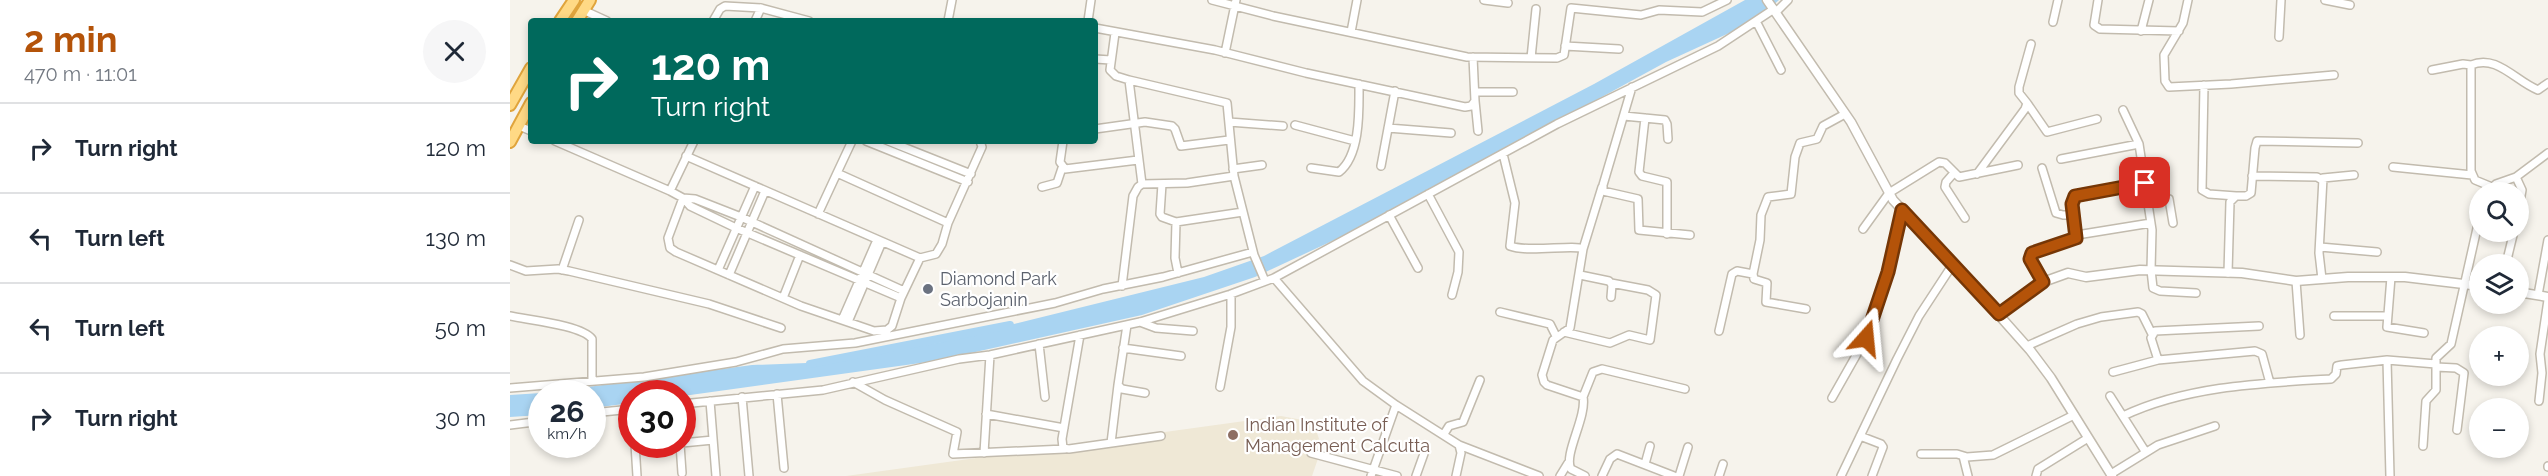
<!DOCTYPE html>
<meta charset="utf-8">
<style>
body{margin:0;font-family:Raleway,sans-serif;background:#f6f6f7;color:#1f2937;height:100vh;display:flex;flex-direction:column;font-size:22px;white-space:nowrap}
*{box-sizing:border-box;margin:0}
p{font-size:20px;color:#747a83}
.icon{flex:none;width:33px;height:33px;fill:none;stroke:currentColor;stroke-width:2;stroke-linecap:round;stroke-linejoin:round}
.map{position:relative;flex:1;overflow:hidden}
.side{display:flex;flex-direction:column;background:#fff;width:510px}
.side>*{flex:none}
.guide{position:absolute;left:18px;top:18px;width:570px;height:126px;border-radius:6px;box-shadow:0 3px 9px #0003;background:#00695c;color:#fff;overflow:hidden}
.tools{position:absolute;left:1959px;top:182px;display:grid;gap:12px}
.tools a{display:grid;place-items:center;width:60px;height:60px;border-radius:50%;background:#fff;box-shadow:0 3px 9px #0003;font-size:30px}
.speed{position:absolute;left:18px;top:380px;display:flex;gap:12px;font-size:30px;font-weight:700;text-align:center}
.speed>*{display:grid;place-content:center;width:78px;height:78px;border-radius:50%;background:#fff;box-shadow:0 3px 9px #0003;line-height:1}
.speed small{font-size:15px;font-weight:400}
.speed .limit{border:9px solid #d22;background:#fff;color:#111}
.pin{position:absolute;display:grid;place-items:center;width:51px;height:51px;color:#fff;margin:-26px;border-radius:12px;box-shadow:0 3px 9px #0006}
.me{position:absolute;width:66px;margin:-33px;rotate:18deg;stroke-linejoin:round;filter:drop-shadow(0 0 4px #0008)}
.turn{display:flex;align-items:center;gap:21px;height:126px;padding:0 24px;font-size:27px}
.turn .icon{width:78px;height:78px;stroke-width:2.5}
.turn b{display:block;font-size:42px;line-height:51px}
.round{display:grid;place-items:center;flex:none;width:63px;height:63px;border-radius:32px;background:#f6f6f7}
.head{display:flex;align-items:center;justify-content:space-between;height:102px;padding:0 24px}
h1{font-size:36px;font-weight:700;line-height:45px;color:#b45309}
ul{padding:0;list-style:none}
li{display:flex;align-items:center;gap:18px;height:90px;padding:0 24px;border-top:2px solid #e0e1e3}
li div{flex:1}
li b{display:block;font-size:22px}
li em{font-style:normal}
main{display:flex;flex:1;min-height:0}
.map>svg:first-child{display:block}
</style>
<main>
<section class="side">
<div class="head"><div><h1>2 min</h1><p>470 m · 11:01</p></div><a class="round"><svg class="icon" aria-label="close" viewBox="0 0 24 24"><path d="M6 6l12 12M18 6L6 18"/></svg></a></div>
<ul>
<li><svg class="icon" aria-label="right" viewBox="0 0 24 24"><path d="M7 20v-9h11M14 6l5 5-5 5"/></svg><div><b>Turn right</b></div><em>120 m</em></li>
<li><svg class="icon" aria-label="left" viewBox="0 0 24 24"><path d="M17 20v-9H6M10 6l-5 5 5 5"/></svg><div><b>Turn left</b></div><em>130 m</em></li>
<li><svg class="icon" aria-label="left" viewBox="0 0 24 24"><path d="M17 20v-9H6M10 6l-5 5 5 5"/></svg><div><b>Turn left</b></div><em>50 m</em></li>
<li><svg class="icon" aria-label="right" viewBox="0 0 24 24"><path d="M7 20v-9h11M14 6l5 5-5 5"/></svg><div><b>Turn right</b></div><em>30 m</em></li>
</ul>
</section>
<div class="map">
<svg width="2038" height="476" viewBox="0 0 2038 476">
<rect width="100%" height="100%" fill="#f6f3ec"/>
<path fill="#efe8d6" d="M771 416 803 422 812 447 802 476H336Z"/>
<path fill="#a9d4f2" d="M1235 0H1269L1252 15 1228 29 1156 62 865 221 745 277 632 315 425 361 173 396 172 393H122L121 403 83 408 82 393H33L242 365 322 362 431 342 694 277 754 256 1084 84Z
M31 393V415L0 417V395Z"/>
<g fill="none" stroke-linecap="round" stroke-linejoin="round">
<path stroke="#a9d4f2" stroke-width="8" d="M300 364 500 325"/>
<g stroke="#c2bbae" stroke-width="10">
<path id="minor" d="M702 0 763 16 957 57 1047 58 1054 55 1061 8 1131 15 1149 10 1192 12 1217 0
M974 0 998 3
M1588 0 1584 25 1590 29 1669 31
M1678 0 1673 23 1654 55 1655 81 1659 87 1721 84 1824 75
M1815 0 1840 5
M73 10 97 21
M1266 12 1278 0
M203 21 210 9 215 6 251 8 299 21
M245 21 251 8
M438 21 442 0
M578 21 581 0
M1246 21 1271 70
M1543 22 1548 0
M585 28 705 50 796 73 955 107 961 106 965 101 963 57
M1631 31 1639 0
M841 32 847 0
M605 33 600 70 606 76 619 80 632 184 677 183 724 176
M1769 37 1771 0
M1055 46 1109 49
M715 53 726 0
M1021 58 1026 9
M585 59 601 60
M1961 65C1987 54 2005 81 2028 90L2038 83
M1922 70 1953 64 1961 65V171L1965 180 1982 187
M619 80 717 103 724 176 744 255 755 281
M1694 85 1692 190 1699 194 1726 196
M1122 87 1093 185V191L1128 199 1129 230 1180 235
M965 92H1003
M965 101 968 131
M1517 103 1537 132 1587 119
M1613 110 1629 144 1642 230 1641 270 1643 288 1650 291 1686 293
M1114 116 1155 120 1157 124 1158 139
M1135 118 1129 172 1132 176 1157 182V234
M719 122 773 126
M785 125 845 141
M9 126 21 131
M878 128 941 133
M585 129 635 122 662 126 665 129 671 146 719 140
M45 141 160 191 173 198 180 206 226 228 391 298
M356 141 458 182
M378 141 461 174
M553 141 550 162 555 169 628 160
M993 154 1005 203 1000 246C1018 253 1064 244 1073 249L1060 328 1043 340 1032 375 1034 382 1037 385 1073 397C1077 417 1053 455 1061 469L1075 476
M176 156 410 258
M1551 159 1629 144
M871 166 885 91
M1883 167 1962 175
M801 168 829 172C851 155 849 109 849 84
M1532 168 1546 213 1553 215H1563
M723 169 752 165
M1443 174 1436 182 1435 187 1455 218
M1467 174 1515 109 1517 103 1509 93V87L1521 44
M1742 176 1807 177 1812 180
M2006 177 2012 190 2008 212
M652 184 650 214 652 217 666 222 665 258 668 273
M532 187 547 183 552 168
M160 191 184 141
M1978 192 1986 184 2006 177 2038 153
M918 194 949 252 948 272 942 295
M173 198 158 238 160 248 166 252 291 306 364 331 377 330 382 326 391 298 410 258 426 254 432 244 438 223 327 173 342 141
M173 198 185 199 231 217 394 291
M1637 199H1659L1663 223
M308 214 327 173
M879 215 908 268
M666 222 733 212
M438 223 472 147 470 141
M1353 229 1379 193 1429 162 1435 163 1449 177 1508 165
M1565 238 1562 200 1565 196 1635 183
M1810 247 1867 252
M1073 249 1092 187
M1996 264 2004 231
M0 265 16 271 48 269 59 271 199 304 271 328
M52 270 69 220
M208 270 245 186
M1718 273 1720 202 1726 196H1736L1741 193 1745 148 1747 141 1848 143
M219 275 255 191
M1070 275 1099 281 1102 285 1101 297
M1881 277 1877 327 1914 333
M764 278 853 381 886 405 949 445 951 453 946 476
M1812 279 1809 253 1813 178 1844 175
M1786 281 1790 335
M1533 282 1520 259 1522 253 1573 234 1641 223
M612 286 623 196 628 187 632 184
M2028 295 2038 240
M273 298 290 255
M1296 309 1256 302 1257 283 1244 279 1243 274 1250 240 1251 215 1258 197 1281 194 1285 157 1290 143 1307 139 1313 126 1335 114
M990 312 1040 324 1046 336
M0 316C18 320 72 325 82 339V380
M1824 316H1876
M332 320 367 240
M338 322 372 242
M630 322 646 328 683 331
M617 325 608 385 612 389 635 393
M1209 331 1222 274 1227 271 1243 274
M1054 332 1100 343 1119 335 1140 340 1146 295 1138 290 1101 283
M570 335 552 439 553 448 559 449 651 436
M529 344 535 397
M1517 346 1567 324 1591 317 1628 312 1632 314 1642 334
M613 348 671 356
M1648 360 1641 338 1645 331 1749 326
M1877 360 1880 476
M1926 367 1946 368 1954 373 1947 430
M1603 372 1648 360 1745 351 1752 354 1760 383
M343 382 375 400 447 432 443 454 555 449
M710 387 721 327V294
M0 388 134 377 226 362 273 349 345 343 545 303 593 289 653 277 743 252
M267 394 274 468
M1600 396 1635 451
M232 397 239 476
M1073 397 1083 372 1092 369 1175 389
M1322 398 1356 338 1378 272 1392 210
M200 401 206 476
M2029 401 2032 373 2030 354 2038 300
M172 404 313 390 449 359 480 355 630 322 721 294 764 278 1047 124 1208 46 1264 9
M82 413 122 409
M476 414 554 428
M1613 416C1676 386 1752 383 1821 379L1826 374 1827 366 1832 365 1877 360 1926 364
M0 425 32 421
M934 434 939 426 953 422 970 380
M1350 436 1371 444 1373 447 1362 476
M172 443 203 440
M601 443 608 385
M125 444 127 476
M170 444 172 473
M949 445 1029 476
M1913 446 1916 401 1926 390V358L1941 344 1970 215
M474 453 480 355
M801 453 887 476
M1411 454H1447L1457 457 1483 455 1564 415
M1453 456 1458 476
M1135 464 1140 446
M2038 467V466
M1601 474 1648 445 1705 426
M861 476 886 405
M906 476 916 448
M1050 476 1058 463
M1092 476 1100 459 1107 454 1164 476
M1169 476 1178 447
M1209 476 1213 464
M1331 476 1387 359 1409 316 1443 264
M1526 476 1528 469 1578 438"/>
</g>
<g stroke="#c2bbae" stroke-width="11">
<path id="tertiary" d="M1257 0 1341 122 1383 200 1448 269 1520 350 1541 378 1602 476
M2008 292 2038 297
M1489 314 1533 282 1558 273 1576 277 1630 270 1732 273 1786 281 1838 277H1895L1970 286"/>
</g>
<g stroke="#e0a43c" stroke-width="14">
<path id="trunk" d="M50 21 64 0
M67 21 80 0
M0 105 21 68
M0 142 21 103"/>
</g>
<use href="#minor" stroke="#fff" stroke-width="7"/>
<use href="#tertiary" stroke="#fff" stroke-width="8"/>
<use href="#trunk" stroke="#ffd985" stroke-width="10"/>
</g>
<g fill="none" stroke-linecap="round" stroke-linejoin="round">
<g stroke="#753606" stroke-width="15">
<path id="route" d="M1356 338 1378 272 1392 210 1489 314 1533 282 1520 259 1522 253 1566 238 1562 204 1565 196 1635 183"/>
</g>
<use href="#route" stroke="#b45309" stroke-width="10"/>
</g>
<circle fill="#6b7280" stroke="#fff" stroke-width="2" cx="418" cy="289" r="6"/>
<circle fill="#8d6e63" stroke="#fff" stroke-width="2" cx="723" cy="435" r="6"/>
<g text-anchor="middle" stroke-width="4.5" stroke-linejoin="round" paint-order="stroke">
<g font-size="18" fill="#5b616d" stroke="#fff" text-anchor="start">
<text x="430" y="285">Diamond Park<tspan x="430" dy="21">Sarbojanin</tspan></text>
</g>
<g font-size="18" fill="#785e54" stroke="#fff" text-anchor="start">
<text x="735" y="431">Indian Institute of<tspan x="735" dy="21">Management Calcutta</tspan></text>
</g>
</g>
</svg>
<div class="tools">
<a><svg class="icon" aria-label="search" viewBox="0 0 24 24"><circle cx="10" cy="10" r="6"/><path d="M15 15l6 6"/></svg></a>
<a><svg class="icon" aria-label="layers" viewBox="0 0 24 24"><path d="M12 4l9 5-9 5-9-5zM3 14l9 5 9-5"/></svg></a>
<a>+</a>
<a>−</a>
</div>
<div class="speed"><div>26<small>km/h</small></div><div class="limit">30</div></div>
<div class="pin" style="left:1635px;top:183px;background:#d93025"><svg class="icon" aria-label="arrive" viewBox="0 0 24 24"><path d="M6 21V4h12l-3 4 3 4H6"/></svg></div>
<svg class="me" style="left:1356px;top:338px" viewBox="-20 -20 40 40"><path d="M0-17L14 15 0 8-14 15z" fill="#b45309" stroke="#fff" stroke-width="4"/></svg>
<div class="guide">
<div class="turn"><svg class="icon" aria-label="right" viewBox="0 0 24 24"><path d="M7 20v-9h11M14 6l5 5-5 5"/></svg><div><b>120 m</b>Turn right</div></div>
</div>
</div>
</main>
